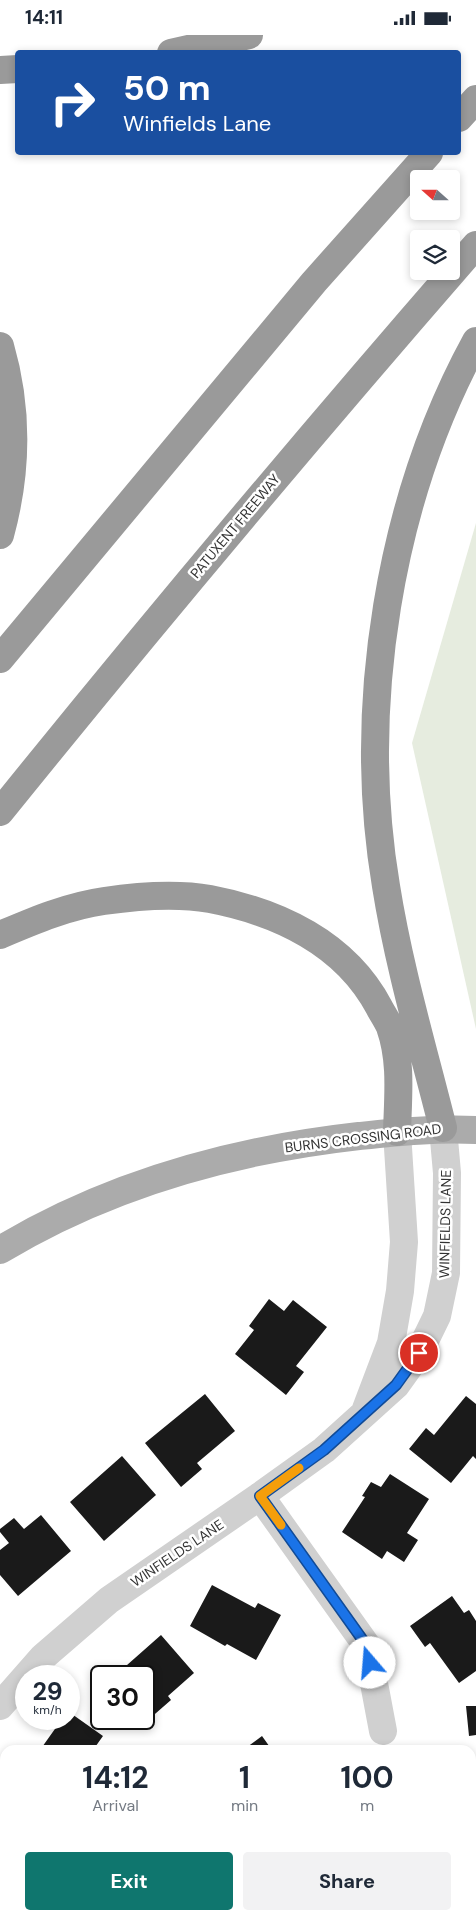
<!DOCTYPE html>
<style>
body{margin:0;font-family:"DM Sans",sans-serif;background:#f2f2f3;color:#1f2937;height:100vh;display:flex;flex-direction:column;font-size:19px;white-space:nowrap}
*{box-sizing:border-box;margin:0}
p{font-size:16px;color:#747a83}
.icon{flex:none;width:28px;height:28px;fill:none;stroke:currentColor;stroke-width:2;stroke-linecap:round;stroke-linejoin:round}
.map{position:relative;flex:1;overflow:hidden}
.details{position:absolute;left:0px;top:1710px;width:476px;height:175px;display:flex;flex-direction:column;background:#fff;border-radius:15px 15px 0 0;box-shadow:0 2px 8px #0003}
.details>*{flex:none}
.guide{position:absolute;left:15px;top:15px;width:446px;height:105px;border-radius:5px;box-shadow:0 2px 8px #0003;background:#1a4fa0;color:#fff;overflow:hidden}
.needle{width:32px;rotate:291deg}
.tools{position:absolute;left:410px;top:135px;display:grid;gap:10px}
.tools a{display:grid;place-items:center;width:50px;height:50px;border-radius:5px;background:#fff;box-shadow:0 2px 8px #0003;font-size:25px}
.speed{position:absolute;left:15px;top:1630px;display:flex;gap:10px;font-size:25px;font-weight:700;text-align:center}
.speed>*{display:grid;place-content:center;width:65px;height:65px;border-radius:50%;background:#fff;box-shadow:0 2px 8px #0003;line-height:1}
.speed small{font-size:12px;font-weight:400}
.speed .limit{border:2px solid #111;border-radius:8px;background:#fff;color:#111}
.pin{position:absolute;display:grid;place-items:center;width:42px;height:42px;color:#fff;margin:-21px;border:2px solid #fff;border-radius:50%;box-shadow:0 1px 5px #0007}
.me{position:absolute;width:55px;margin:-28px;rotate:342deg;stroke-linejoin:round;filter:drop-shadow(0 0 4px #0008)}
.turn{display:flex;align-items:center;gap:18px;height:105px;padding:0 25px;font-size:22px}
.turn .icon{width:65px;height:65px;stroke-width:2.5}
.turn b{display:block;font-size:35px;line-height:42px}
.eta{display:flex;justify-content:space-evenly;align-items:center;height:85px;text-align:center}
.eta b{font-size:30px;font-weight:700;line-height:35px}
.cta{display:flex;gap:10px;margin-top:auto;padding:10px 25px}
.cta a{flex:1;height:58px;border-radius:5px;background:#0f766e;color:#fff;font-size:20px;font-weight:700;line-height:58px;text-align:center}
.cta a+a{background:#f2f2f3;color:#1f2937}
.status{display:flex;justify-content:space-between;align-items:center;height:35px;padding:0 25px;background:#fff;direction:ltr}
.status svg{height:14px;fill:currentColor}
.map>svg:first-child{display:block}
</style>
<div class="status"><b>14:11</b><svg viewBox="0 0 49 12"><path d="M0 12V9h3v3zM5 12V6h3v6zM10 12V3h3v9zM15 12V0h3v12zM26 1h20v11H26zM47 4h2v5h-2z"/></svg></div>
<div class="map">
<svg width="476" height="1885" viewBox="0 0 476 1885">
<rect width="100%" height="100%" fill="#fff"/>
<path fill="#e6ecdf" d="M476 488V994L412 708Z"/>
<path fill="#1a1a1a" d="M269 1264 284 1276 293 1265 327 1292 296 1331 304 1337 286 1360 235 1319 254 1295 249 1291Z
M205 1359 235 1396 197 1428 202 1434 181 1452 145 1408Z
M466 1361 476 1369V1424L473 1421 451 1448 409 1414 426 1393 434 1400Z
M122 1421 156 1460 104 1506 70 1467Z
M390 1439 429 1464 407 1498 418 1505 404 1527 387 1516 382 1524 342 1497 365 1462 362 1461 371 1447 381 1452Z
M41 1480 71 1516 18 1561 0 1540V1515L9 1508 0 1497V1494L14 1483 24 1494Z
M212 1550 255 1573 258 1568 281 1580 256 1625 227 1609 225 1611 190 1591Z
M452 1561 464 1578 469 1575 476 1586V1636L459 1648 430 1608 425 1612 410 1591Z
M161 1600 194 1638 168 1661 171 1665 140 1692 133 1684H144V1641H121L118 1638Z
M466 1671H476V1700L469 1701Z
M69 1677 103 1701 93 1715H40L62 1684H69Z
M262 1701 272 1715H243Z
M476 1800V1858L471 1854V1805Z
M5 1801V1833L0 1823V1803Z
M5 1844V1855L1 1846Z
M132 1880H186L198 1885H131Z"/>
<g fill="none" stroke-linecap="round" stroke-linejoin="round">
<path stroke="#d0d0d0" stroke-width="28" d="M366 1374 391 1308 400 1256 404 1207 397 1097
M260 1461 367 1611 383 1696
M0 1671 43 1622 109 1565 260 1461 324 1415 396 1350 419 1318 437 1281 446 1238 447 1138 443 1093"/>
<path stroke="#ababab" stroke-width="28" d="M0 1215C108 1150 234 1115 359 1101 398 1097 436 1093 476 1095"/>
<path stroke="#9a9a9a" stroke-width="28" d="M171 18 249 0
M0 35 18 34
M459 83 476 64
M0 311C18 373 17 438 0 500
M0 624 314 247 429 118
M0 777C155 585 314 396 476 210
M0 900C33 886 68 871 104 866 138 861 176 858 210 864 278 877 345 908 379 972 382 978 387 985 390 992 402 1026 398 1061 397 1097
M443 1093C423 1013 399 933 386 851 356 672 389 465 476 306"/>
</g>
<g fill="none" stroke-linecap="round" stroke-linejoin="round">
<g stroke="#114b97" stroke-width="12">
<path id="route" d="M370 1628 367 1611 260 1461 324 1415 396 1350 419 1318"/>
</g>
<use href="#route" stroke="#1a73e8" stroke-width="9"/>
<path stroke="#f59e0b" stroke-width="9" d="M281 1490 260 1461 299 1433"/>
</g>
<g text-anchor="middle" stroke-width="5" stroke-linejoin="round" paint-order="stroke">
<g font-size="14" fill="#333" stroke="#fff">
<text transform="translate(235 491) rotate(-50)" y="5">PATUXENT FREEWAY</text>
<text transform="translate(363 1103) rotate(-7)" y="5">BURNS CROSSING ROAD</text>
<text transform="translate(445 1189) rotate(-89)" y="5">WINFIELDS LANE</text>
<text transform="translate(177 1518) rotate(-34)" y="5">WINFIELDS LANE</text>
</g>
</g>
</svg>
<div class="tools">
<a><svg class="needle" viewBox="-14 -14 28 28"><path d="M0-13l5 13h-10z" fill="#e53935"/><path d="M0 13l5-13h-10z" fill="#747a83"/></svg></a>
<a><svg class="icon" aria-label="layers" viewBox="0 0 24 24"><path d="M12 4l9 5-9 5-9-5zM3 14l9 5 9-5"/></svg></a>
</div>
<div class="speed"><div>29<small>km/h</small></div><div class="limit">30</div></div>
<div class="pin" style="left:419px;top:1318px;background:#d93025"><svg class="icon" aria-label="arrive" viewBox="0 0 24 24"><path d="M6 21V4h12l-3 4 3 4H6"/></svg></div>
<svg class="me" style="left:370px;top:1628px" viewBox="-20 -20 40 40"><circle r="19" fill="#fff"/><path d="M0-13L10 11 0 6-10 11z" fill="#1a73e8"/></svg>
<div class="guide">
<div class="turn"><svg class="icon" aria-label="right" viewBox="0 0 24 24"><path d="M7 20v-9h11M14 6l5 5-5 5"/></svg><div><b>50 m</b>Winfields Lane</div></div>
</div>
<section class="details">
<div class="eta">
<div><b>14:12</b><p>Arrival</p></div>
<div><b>1</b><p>min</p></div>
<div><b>100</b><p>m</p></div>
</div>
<div class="cta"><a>Exit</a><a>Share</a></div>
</section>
</div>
